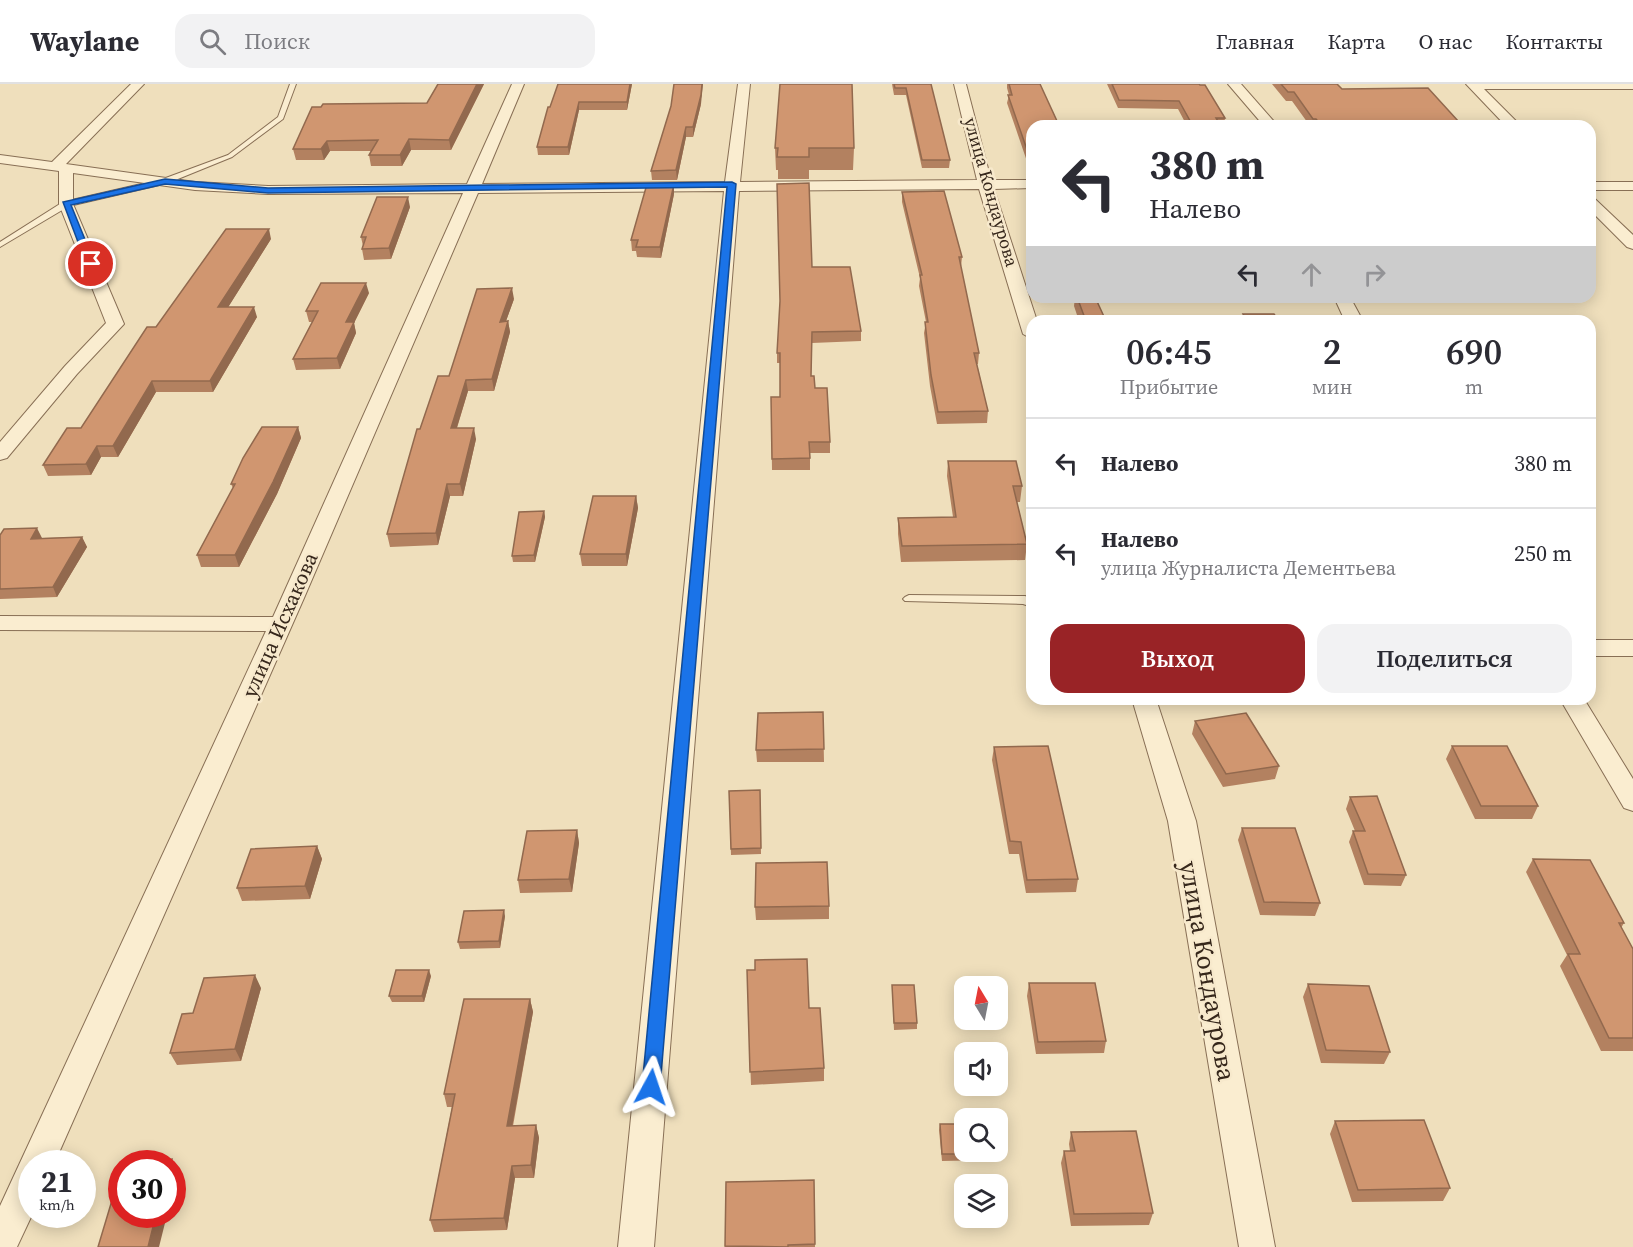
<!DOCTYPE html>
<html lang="ru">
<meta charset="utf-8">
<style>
body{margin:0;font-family:"Source Serif 4",serif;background:#f2f2f3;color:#2b2b33;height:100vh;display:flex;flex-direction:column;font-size:22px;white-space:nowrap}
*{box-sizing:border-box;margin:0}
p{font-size:20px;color:#7c7c81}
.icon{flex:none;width:33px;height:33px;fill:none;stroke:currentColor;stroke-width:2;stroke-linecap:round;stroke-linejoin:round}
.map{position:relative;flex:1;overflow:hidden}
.side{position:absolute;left:1026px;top:231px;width:570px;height:390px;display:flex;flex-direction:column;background:#fff;border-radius:18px;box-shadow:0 3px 15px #0003}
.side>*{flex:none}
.guide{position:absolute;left:1026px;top:36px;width:570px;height:183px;border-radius:18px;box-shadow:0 3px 15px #0003;background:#fff;color:#2b2b33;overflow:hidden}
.needle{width:39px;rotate:350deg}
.fabs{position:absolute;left:954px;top:892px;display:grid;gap:12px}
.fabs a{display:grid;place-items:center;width:54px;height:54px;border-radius:12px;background:#fff;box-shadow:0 3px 15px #0003;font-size:30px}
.speed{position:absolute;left:18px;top:1066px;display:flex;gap:12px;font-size:30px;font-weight:700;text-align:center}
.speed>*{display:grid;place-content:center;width:78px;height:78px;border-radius:50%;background:#fff;box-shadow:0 3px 15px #0003;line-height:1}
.speed small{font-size:15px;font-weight:400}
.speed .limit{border:9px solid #d22;background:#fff;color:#111}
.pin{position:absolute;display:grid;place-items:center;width:51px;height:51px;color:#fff;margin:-26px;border:3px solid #fff;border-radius:50%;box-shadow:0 2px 6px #0007}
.me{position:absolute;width:66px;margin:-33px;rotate:5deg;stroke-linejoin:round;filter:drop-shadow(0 0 4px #0008)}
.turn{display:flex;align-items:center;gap:21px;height:126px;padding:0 24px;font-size:27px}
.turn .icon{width:78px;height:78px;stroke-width:2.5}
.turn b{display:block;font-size:42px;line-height:51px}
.lanes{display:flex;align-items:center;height:57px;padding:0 24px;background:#0003;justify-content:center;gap:30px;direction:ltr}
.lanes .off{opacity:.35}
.eta{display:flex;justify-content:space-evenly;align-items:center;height:102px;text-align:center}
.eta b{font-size:36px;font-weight:600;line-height:42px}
.button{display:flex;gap:12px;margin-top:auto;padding:12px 24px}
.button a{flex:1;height:69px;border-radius:18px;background:#992326;color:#fff;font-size:24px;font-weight:600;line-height:69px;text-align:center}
.button a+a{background:#f2f2f3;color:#2b2b33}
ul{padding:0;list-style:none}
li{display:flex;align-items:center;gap:18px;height:90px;padding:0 24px;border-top:2px solid #e1e1e2}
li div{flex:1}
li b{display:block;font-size:22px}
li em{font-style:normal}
header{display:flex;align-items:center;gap:36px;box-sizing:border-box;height:84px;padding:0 30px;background:#fff;border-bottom:2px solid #e1e1e2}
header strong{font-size:28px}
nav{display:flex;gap:33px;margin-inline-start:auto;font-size:21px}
.search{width:420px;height:54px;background:#f2f2f3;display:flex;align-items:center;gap:15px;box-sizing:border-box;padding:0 21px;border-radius:18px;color:#7c7c81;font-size:22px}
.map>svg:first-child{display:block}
</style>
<header>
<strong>Waylane</strong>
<div class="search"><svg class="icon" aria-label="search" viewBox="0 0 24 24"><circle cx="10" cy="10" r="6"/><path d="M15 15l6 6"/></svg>Поиск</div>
<nav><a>Главная</a><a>Карта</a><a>О нас</a><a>Контакты</a></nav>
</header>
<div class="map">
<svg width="1633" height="1163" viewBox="0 0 1633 1163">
<rect width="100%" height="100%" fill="#efdfbc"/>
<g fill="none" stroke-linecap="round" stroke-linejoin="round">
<g stroke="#886f55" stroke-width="2">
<path id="lane" d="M290 0H296L283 35 232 73 168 99 69 122 0 163V158L63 118 163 95 228 71 278 33Z
M909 511 1025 512 1032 515V523L1023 520 905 517 903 515 905 513Z"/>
</g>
<g stroke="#886f55" stroke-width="2">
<path id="street" d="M131 0H144L66 80 195 98 268 102 467 100 512 0H524L482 100 725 98 738 0H750L740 98 977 96 954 0H966L991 96H1032V104L994 105 1037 237H1032V255L1023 250 979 105 739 107 654 1163H618L724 107 478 109 304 514 54 1080H32V1131L17 1163H0V1122L266 547 0 546V532L273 533 463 109 268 110 195 106 73 89V120L124 240 77 290 7 374 0 376V358L65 282 106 239 59 120V87L0 79V71L52 78Z
M1228 0H1241L1278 42H1264Z
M1466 0H1633V5H1484L1521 42H1506Z
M1590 98H1633V106H1590Z
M1590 114 1595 115 1633 151V165L1627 163 1590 126Z
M1334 213H1350L1363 237H1345Z
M1590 556H1633V572H1590Z
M1132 615H1156L1196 737 1275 1163H1239L1168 737Z
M1560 615H1584L1633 695V727L1624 724Z"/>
</g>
<use href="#lane" fill="#faedd0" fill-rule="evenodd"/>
<use href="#street" fill="#faedd0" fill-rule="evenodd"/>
</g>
<path fill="#b38160" d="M438 0H484L451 66H411L402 82H371L369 71 371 67H330L324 76H296L293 65 427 19Z
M632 0 627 26H579L569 71H538L537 63 550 23Z
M892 0H931L950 76 949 84H922L906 11H894Z
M1007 0H1040L1057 37 1056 42H1032V92L1007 19 1009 11 1007 4Z
M1107 0H1199L1225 34 1224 42H1187L1178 25 1118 24Z
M1272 0H1337L1342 5 1459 38 1458 42H1310L1292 17H1286Z
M701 20 693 53H686L677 96H652L651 87Z
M775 64H854L853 86H809V95H778V86H776Z
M902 108 962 173 961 183 979 269 978 280H977L988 327 987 339 937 340 930 302 924 249 926 238 919 202 920 194 902 118Z
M674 110 661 174 637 173 636 167H632L631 156Z
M410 123 391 175 364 176 362 165 363 162 361 153Z
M271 155 228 223 257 233 213 308H156L118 373H101L91 391 48 392 43 381 81 344 156 243Z
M812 183 861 247V257L812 259 811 292 830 358V369H810V386H772L771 313H780V279H777V269Z
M369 209 354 239 356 249 340 285 296 286 293 275 312 238H309L306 227Z
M1075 213H1095L1106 237H1079L1074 222Z
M514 215 506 237H508L510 248 494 307H468L457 344 476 355 463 412H450L438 461 390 463 387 450 449 292Z
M1243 230 1279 237H1242Z
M298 343 301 354 277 410 239 483H201L197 471 233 404 231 400Z
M948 377 1022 402 1020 418H1017L1027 460 1025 476 901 478 898 450V434L953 433 947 392Z
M636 412 638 424 627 482H582L580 470Z
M544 427 545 433 535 478H513L512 472Z
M0 451 42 454 82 453 87 463 57 513 0 515Z
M823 628 824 678H757L756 666Z
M1195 637 1279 682 1275 695 1223 703 1192 650Z
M1452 662 1538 722 1532 735H1475L1446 675Z
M994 663 1078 795 1076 808 1026 809 1019 770H1009L992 676Z
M760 706 761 770 731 771 729 707Z
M1350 713 1406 791 1401 802 1364 801 1349 758 1353 747H1355L1346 725Z
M1242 744 1320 819 1315 832 1260 831 1238 756Z
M577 746 579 759 572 808 520 809 518 796Z
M317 762 322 775 310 815 242 817 237 804Z
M1533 775 1624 839 1621 844 1633 865V967H1601L1560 882 1567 871 1526 788Z
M829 822V835L756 836 755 823Z
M505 832 500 864 460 865 458 858Z
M747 886H755L809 924 824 984V997L751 1001Z
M431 892 424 918H392L389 912Z
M1029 899 1106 957 1104 969 1036 970 1027 912Z
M1308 900 1390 968 1384 980 1321 979 1303 913Z
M892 901 917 939V945L894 946Z
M261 904 241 977 177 981 170 969 193 929Z
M530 915 533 928 513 1042 536 1041 539 1054 534 1094H515L507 1146 434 1148 430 1136 452 1023H447L444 1010Z
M1335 1037 1450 1104 1443 1117 1352 1118 1330 1050Z
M940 1040 993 1070 992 1076 942 1077 939 1046Z
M1071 1048 1153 1129 1149 1141 1071 1142 1061 1079 1064 1067H1070L1069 1060Z
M814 1096 815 1163H725L726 1098Z"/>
<path fill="#92694e" d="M477 0H484L451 66 449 56Z
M630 0H632L627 26V18Z
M702 0H703L701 20 693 53V43Z
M579 18V26L569 71 568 63Z
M686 43V53L677 96 676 86Z
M409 55 411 66 402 82 400 71Z
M327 57 330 67 324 76 321 65Z
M674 100V110L661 174 660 163Z
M408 113 410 123 391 175 389 164Z
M269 145 271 155 222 233 218 223Z
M366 199 369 209 354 239 356 249 340 285 337 274 346 238Z
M512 204 514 215 502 248 500 238Z
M254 223 257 233 213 308 210 297Z
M508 237 510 248 494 307 492 295Z
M466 296 468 307 453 356 451 344Z
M152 297 156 308 118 373 113 362Z
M298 343 301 354 277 410 239 483 235 471Z
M474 344 476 355 463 412 460 400Z
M97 362 101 373 91 391 86 380Z
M447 400 450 412 438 461 436 449Z
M636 412 638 424 627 482 626 470Z
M544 427 545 433 535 478 534 471Z
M37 444 42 454 31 455Z
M82 453 87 463 57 513 53 503Z
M577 746 579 759 572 808 569 795Z
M317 762 322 775 310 815 305 802Z
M504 826 505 832 500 864 499 857Z
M429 886 431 892 424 918 422 912Z
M255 891 261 904 241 977 235 965Z
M530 915 533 928 510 1054 507 1042Z
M536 1041 539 1054 534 1094 531 1081Z
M172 1075 179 1088 172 1111V1080H170Z
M512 1082 515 1094 507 1146 504 1134Z
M156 1131H167L159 1163H148Z"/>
<path fill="#d09670" stroke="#92694e" stroke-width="1.5" d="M438 0H477L449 56 409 55 400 71H369L378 56 327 57 321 65H293L312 23H321L323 20 427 19Z
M558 0H630L627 18H579L568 63H537L548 23H550Z
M674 0H702L701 11 693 43H686L676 86 651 87 671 22Z
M780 0H852L854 64H809V73H777L778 64H775Z
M894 0H931L950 76H922L906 4H895Z
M1009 0H1040L1057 37H1051L1052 42H1032V80L1008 11H1012Z
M1112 0H1199L1200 1H1205L1225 34H1216L1221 42H1193L1179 17 1119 16Z
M1281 0H1337L1342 5 1428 4 1459 38H1449L1453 42H1322L1316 35H1313L1294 8H1288Z
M809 99 812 183H850L861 247 812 248 811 292H814L815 304H827L830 358H809L810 374 772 375 771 313H780V269H777L780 217 777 100Z
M647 100H674L660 163H636L638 156H631Z
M944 107 962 173H959L979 269H974L988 327 938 328 931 291 925 238H928L920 191H922L902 108Z
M377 113H408L389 164 362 165 366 153H361Z
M226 145H269L218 223H254L210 297H152L113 362H97L86 380 43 381 67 344H81L147 243H156Z
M321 199H366L346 238H354L337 274 293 275 318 227H306Z
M512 204 500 238 508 237 492 295 466 296 451 344H474L460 400H447L436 449 387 450 417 345H420L438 292H449L477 205Z
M1077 213H1095L1106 237H1086Z
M1243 230H1274L1279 237H1247Z
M262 343H298L273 398 235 471H197L235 400H231L243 374Z
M948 377H1016L1022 402H1013L1027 460 902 462 898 434 956 433Z
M593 412H636L626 470H580Z
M544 427 534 471 512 472 519 428Z
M37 444 31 455 82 453 53 503 0 505V451L4 445Z
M823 628 824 665 756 666 758 629Z
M1246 629 1279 682 1226 690 1195 637Z
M1048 662 1078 795 1027 796 1021 758 1010 757 994 663Z
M1452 662H1507L1538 722H1481Z
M760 706 761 764 731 765 729 707Z
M1377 712 1406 791 1368 790 1353 747H1365L1350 713Z
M1242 744H1295L1320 819 1264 818Z
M577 746 569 795 518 796 527 747Z
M317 762 305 802 237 804 251 765Z
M1533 775 1590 776 1624 839H1619L1633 865V954H1609L1568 870H1580Z
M827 778 829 822 755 823 756 779Z
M504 826 499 857 458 858 464 827Z
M807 875 809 924H820L824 984 750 988 747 886H755V876Z
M396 886H429L422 912H389Z
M255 891 235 965 170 969 182 930 193 929 204 894Z
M1029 899H1095L1106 957 1038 958Z
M1308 900 1369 902 1390 968 1326 966Z
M892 901H914L917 939H894Z
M464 915H530L507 1042 536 1041 531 1081 512 1082 504 1134 430 1136 455 1010H444Z
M1424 1036 1450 1104 1358 1106 1335 1037Z
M940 1040H964V1068H992L993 1070H942Z
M1136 1047 1153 1129 1074 1130 1064 1067H1075L1071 1048Z
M172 1075 170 1080H123Z
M122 1083V1131H156L148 1163H98Z
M814 1096 815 1160 788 1161V1163L725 1162 726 1098Z"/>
<path fill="#1a73e8" stroke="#114b97" stroke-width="1.5" d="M165 95 268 104 732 98 736 100 660 1003 658 1008 651 1011 645 1008 642 1003 727 103 268 109 165 100 71 121 95 180 87 182 63 118Z"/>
<g text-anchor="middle" stroke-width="5" stroke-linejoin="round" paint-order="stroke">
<g font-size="18" fill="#36271b" stroke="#f7e9cc">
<text transform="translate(991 108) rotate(74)" y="6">улица Кондаурова</text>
</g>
<g font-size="21" fill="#36271b" stroke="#f7e9cc">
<text transform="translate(280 541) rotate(-66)" y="7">улица Исхакова</text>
</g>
<g font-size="26" fill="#36271b" stroke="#f7e9cc">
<text transform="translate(1208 887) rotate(80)" y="9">улица Кондаурова</text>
</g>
</g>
</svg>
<div class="fabs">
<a><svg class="needle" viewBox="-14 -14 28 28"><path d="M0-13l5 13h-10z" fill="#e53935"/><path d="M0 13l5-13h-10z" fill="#7c7c81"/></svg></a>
<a><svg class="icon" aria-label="sound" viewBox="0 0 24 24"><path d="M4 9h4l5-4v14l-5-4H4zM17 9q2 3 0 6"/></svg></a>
<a><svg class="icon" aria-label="search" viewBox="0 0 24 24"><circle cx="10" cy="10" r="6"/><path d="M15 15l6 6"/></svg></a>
<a><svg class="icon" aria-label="layers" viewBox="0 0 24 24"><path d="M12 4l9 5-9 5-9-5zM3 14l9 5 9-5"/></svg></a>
</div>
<div class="speed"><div>21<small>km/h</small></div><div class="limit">30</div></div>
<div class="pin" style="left:91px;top:180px;background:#d93025"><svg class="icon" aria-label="arrive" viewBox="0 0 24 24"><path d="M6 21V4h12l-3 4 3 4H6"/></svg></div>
<svg class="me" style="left:651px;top:1003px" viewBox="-20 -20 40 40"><path d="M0-17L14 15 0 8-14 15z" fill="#1a73e8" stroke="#fff" stroke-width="4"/></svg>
<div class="guide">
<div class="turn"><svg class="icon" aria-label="left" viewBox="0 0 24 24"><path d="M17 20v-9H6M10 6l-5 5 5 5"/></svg><div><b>380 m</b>Налево</div></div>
<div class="lanes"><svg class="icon" aria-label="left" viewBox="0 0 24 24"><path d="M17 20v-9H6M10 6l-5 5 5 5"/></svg><svg class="icon off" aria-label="ahead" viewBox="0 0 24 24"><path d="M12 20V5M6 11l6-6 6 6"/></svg><svg class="icon off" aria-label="right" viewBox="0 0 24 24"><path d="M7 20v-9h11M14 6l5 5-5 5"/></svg></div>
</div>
<section class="side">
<div class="eta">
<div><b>06:45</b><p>Прибытие</p></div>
<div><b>2</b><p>мин</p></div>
<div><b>690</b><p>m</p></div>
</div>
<ul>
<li><svg class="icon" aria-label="left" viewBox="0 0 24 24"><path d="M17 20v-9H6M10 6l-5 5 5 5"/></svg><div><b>Налево</b></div><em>380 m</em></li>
<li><svg class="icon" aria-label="left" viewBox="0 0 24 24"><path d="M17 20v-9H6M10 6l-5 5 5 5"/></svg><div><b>Налево</b><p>улица Журналиста Дементьева</p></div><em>250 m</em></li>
</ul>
<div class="button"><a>Выход</a><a>Поделиться</a></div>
</section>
</div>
